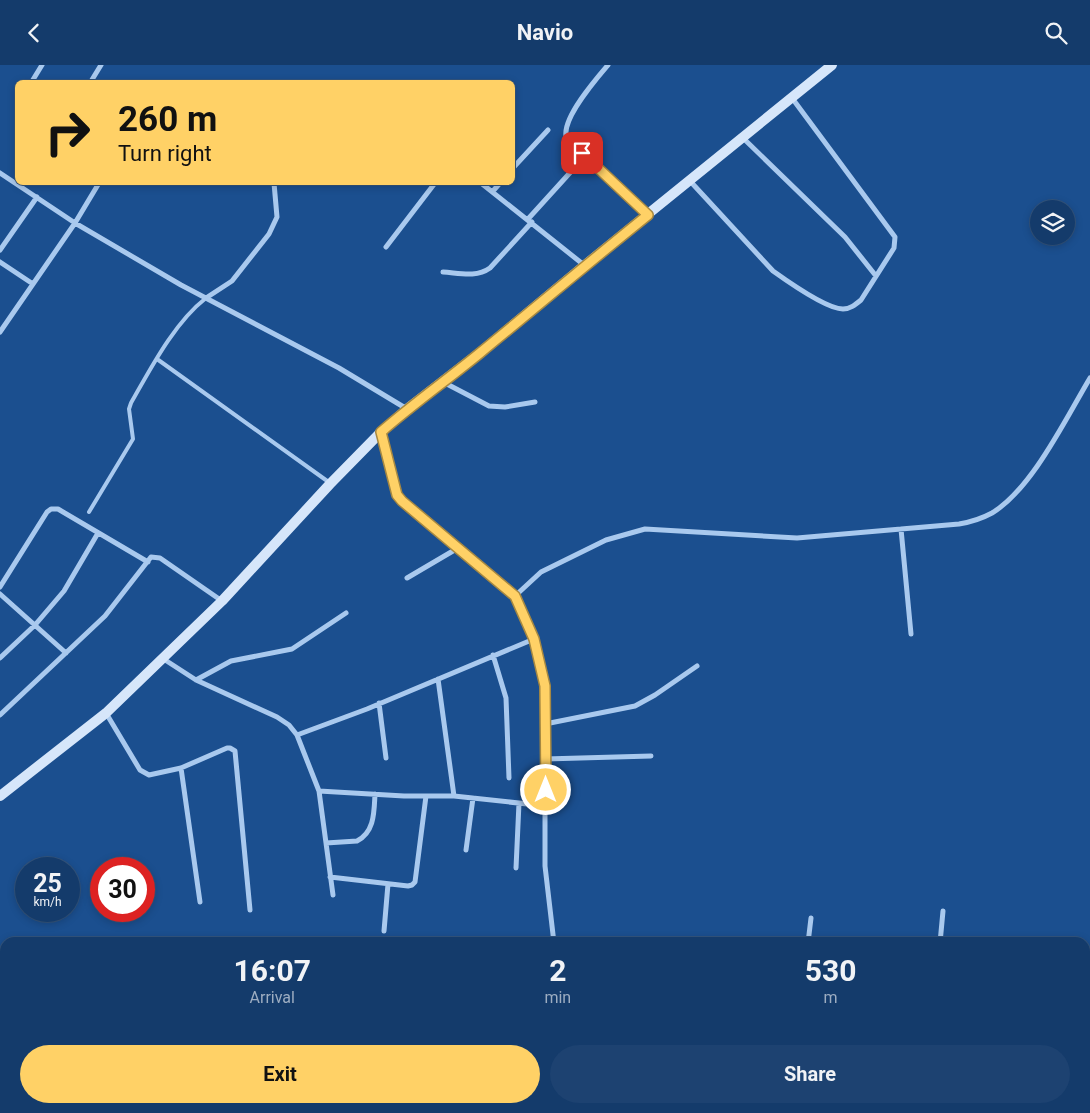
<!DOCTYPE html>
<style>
body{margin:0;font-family:Roboto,sans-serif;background:#1d4271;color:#f1f3f6;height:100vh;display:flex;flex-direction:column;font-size:19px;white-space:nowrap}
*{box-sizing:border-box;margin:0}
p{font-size:16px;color:#9dadc1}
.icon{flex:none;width:28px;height:28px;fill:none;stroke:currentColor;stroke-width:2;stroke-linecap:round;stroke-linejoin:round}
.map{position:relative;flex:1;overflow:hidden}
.side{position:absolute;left:0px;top:872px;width:1090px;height:176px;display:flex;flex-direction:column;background:#143b6b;border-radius:15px 15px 0 0;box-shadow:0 2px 8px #0003,0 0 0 1px #33557e}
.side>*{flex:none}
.guide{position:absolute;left:15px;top:15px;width:500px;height:105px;border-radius:8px;box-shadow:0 2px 8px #0003,0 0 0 1px #33557e;background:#ffd166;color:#111;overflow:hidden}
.fabs{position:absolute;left:1030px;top:135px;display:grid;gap:10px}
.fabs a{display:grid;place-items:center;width:45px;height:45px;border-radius:50%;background:#143b6b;box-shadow:0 2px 8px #0003,0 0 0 1px #33557e;font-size:25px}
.speed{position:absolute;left:15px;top:792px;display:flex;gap:10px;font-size:25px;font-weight:700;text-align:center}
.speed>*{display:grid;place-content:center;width:65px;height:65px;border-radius:50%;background:#143b6b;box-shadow:0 2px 8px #0003,0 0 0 1px #33557e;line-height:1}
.speed small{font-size:12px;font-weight:400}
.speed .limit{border:8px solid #d22;background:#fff;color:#111}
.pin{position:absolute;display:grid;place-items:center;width:42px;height:42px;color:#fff;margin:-21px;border-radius:10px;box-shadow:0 2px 8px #0006}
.me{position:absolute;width:55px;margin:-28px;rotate:0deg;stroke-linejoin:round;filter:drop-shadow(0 0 4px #0008)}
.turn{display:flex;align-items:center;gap:18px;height:105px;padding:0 20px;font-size:22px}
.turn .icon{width:65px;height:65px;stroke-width:2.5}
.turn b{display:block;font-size:35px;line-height:42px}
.eta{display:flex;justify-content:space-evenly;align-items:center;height:85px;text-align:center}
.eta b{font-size:30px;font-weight:700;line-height:35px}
.cta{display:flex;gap:10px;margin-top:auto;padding:10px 20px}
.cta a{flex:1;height:58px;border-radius:30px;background:#ffd166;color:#111;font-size:20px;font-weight:700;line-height:58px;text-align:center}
.cta a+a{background:#1d4271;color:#f1f3f6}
header{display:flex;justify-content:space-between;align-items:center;height:65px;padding:0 20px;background:#143b6b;font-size:22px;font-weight:700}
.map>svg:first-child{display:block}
</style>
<header><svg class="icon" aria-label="back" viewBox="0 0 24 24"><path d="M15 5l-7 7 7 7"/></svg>Navio<svg class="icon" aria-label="search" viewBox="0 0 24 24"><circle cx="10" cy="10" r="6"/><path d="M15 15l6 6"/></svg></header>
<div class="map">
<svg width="1090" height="1048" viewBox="0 0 1090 1048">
<rect width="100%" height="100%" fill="#1b4f8f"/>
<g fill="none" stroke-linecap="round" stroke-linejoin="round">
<path stroke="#a9c9ee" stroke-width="4" d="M157 294 330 418
M89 447 133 374 129 344 131 338C151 303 174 258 206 233"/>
<path stroke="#a9c9ee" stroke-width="5" d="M608 0C596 14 563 52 566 71L648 150
M31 18 42 0
M90 18 101 0
M743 73 845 172 876 211
M512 104 548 65
M0 108 75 158 181 220 339 303 407 344
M690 116 773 206C787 216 827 244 843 244 850 244 855 240 861 235L894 183 895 172 792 33
M481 118 584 200
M493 126 500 118
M528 154 577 100
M386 182 435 118
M0 185 37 132
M0 197 33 219
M443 207C459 208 476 213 490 203L532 157
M206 233 232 216 269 169 277 152 274 118
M0 267 75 158 99 118
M443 317 489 341 505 342 535 337
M381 367 397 429 413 447 458 483 515 531 534 574 545 621V801L554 878
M901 464 911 569
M407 513 458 483
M0 522 47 447 51 444H58L148 497
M0 529 66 588
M515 531 541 507 606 475 645 464 797 473 959 459C971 457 981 454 992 448 1032 424 1066 353 1090 313
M493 590 506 633 509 713
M0 593 35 560 64 526 98 468
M162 593 196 615 277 652 289 660 297 670 367 644 534 574
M438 614 454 731
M196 615 231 596 292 584 346 548
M379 638 386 693
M106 648 140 705 149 710 181 703 227 683H230L235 686 250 845
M0 650 105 551 151 492 160 493 222 536
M545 659 635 641 655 630 697 601
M297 670 319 726 333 830
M545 694 651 691
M181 703 200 837
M319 726 404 731H454L546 741
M326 778 357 776C375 767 374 746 375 729
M466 785 473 733
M516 803 519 738
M330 812 408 821 412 820 415 817 426 731
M384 866 388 819
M808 878 811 853
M940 878 943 846
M0 899 5 895
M0 1001 4 987
M632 1044 680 1045 705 1048
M773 1044 795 1048
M614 1048V1044
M852 1048V1044
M895 1048 898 1044"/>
<path stroke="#d6e6fa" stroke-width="10" d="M0 731 106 648 222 536 330 419 381 367 407 344 478 289 585 200 832 0"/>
<g stroke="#fff" stroke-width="5">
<path id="rail" d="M1085 892 1090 886
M954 1048 958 1044"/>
</g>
<use href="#rail" stroke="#1b4f8f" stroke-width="3" stroke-dasharray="9" stroke-linecap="butt"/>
</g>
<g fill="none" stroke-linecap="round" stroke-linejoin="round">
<g stroke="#a68842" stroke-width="12">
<path id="route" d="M546 725 545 621 534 574 515 531 402 436 397 430 381 367C413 339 447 315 480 288 536 242 592 195 648 150L582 88"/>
</g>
<use href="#route" stroke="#ffd166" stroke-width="9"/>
</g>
</svg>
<div class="fabs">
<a><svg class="icon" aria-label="layers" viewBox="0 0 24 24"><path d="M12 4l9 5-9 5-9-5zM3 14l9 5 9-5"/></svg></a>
</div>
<div class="speed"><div>25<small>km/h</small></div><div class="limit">30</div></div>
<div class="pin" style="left:582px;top:88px;background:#d93025"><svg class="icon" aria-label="arrive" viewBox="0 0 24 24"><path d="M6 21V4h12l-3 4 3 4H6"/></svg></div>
<svg class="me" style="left:546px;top:725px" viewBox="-20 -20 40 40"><circle r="17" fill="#ffd166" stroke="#fff" stroke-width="3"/><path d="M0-11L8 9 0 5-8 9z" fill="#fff"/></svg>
<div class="guide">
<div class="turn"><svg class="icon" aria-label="right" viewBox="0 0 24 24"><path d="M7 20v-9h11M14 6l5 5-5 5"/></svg><div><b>260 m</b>Turn right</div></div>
</div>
<section class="side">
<div class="eta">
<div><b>16:07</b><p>Arrival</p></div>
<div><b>2</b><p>min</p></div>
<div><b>530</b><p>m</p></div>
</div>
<div class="cta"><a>Exit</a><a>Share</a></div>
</section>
</div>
